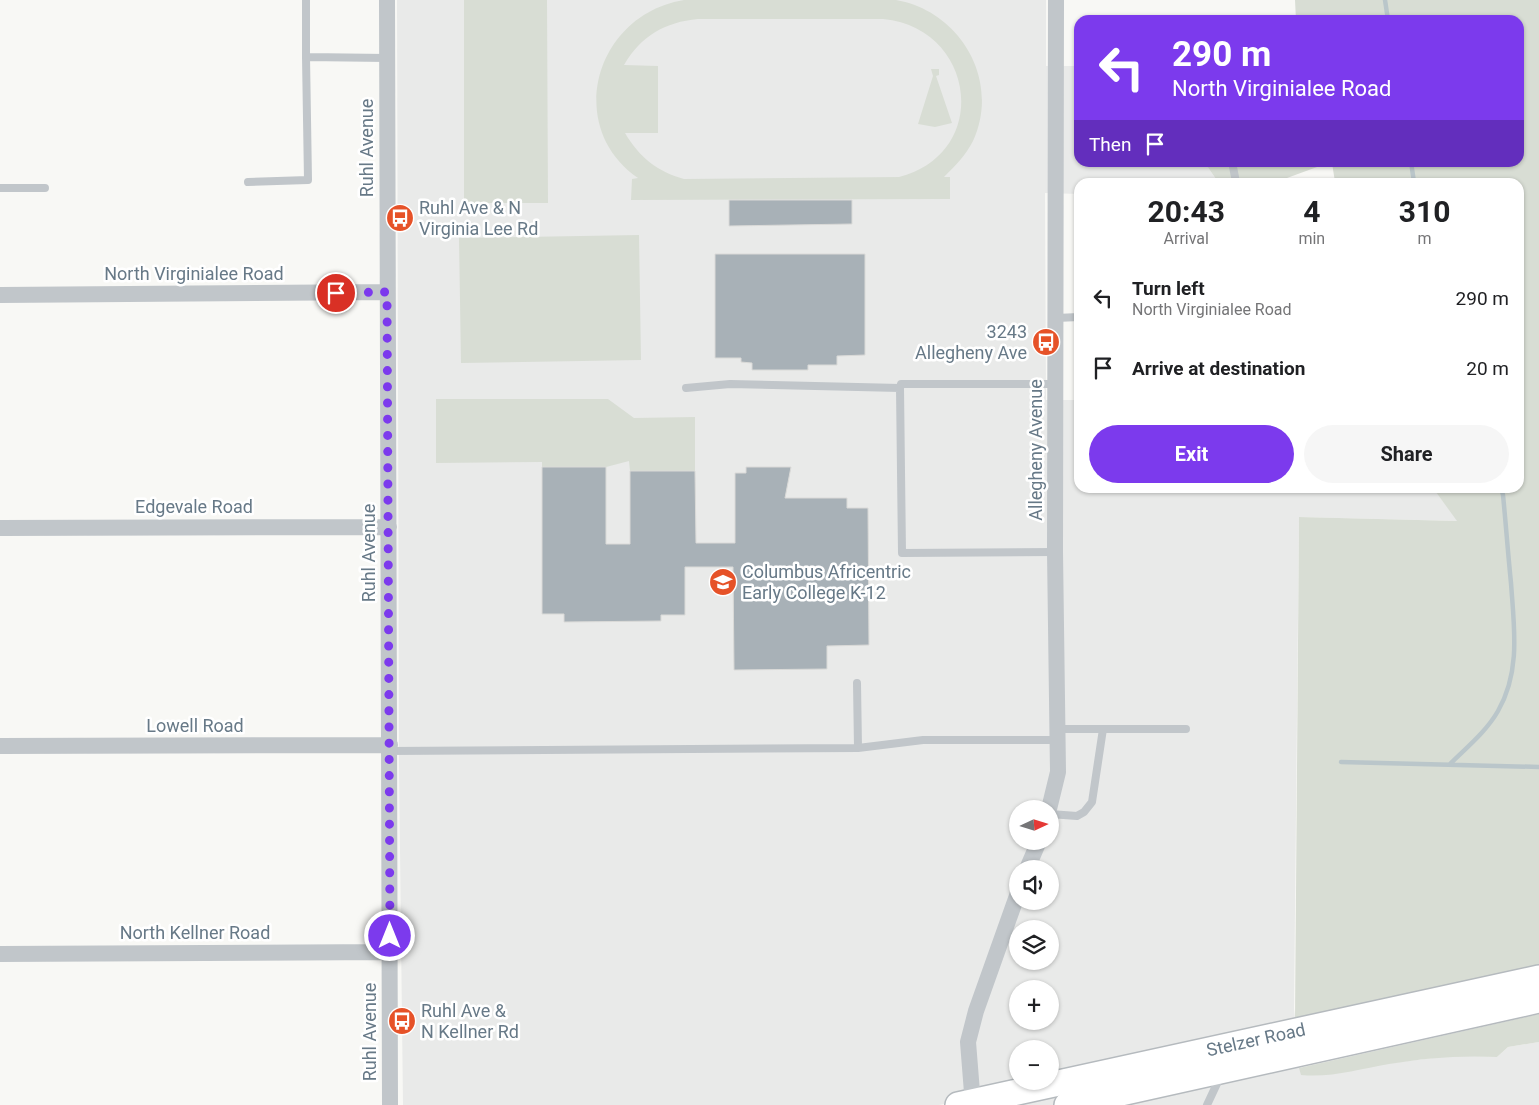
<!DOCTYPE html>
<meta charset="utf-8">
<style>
body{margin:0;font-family:Roboto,sans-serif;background:#f6f6f6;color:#202124;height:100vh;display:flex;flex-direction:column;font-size:19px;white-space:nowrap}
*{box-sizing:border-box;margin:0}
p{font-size:16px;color:#757577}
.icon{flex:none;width:28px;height:28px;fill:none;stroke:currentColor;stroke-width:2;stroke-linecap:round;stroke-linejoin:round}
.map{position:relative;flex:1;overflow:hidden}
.side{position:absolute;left:1074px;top:178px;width:450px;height:315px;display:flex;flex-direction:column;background:#fff;border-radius:15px;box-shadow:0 1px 4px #0004}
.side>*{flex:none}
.guide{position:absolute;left:1074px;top:15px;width:450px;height:152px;border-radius:15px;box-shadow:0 1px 4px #0004;background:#7c3aed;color:#fff;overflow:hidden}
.needle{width:32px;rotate:86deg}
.controls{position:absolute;left:1009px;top:800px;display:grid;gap:10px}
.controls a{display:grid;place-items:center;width:50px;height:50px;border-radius:50%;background:#fff;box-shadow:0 1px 4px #0004;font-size:25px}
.pin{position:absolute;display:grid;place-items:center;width:42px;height:42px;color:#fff;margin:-21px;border:2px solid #fff;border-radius:50%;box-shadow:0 1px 5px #0007}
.me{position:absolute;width:55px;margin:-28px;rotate:0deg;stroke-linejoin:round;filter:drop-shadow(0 0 4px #0008)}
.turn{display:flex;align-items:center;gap:18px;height:105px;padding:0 15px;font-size:22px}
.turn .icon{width:65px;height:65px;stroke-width:2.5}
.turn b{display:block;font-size:35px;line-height:42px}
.then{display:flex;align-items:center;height:48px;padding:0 15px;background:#0003;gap:10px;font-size:19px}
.eta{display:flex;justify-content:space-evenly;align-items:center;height:85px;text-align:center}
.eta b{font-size:30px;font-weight:700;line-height:35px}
.button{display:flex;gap:10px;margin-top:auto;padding:10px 15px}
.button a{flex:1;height:58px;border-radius:30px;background:#7c3aed;color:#fff;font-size:20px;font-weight:700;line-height:58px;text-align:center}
.button a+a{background:#f6f6f6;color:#202124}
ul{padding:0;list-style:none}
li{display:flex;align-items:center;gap:15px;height:70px;padding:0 15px}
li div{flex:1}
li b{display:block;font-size:19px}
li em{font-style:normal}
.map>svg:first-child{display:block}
</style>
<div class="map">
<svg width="1539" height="1105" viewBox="0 0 1539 1105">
<rect width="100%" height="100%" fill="#f8f8f5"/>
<path fill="#e9eae9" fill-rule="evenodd" d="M397 0H1046V66H1079V162L1205 163 1218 182H1079V194L1045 193 1046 400H1079V488H1433L1458 521 1299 517 1294 1009 1301 1074 1457 1055 1497 1057 1508 1047 1539 1042V1105H960L955 1102 939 1105H403L399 764ZM1018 809H1050V841H1018ZM1018 869H1050V901H1018ZM1018 929H1050V961H1018ZM1018 989H1050V1021H1018ZM1018 1049H1050V1081H1018Z"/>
<path fill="#d8ddd4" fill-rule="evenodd" d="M464 0H547L548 203H464Z
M684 0H896C960 11 1001 80 973 141 966 155 955 166 944 177H950V199L631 200 632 179 638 178C563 126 596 14 684 0ZM698 19H883C976 28 992 153 899 177L684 179C658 172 639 157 625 133H658V66L624 65C641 36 665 22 698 19Z
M1295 0H1539V965L1295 1020 1299 517 1457 521 1433 488H1519V182H1335L1332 163 1519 162V20H1296Z
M931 69H939V75L936 76 952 123 935 127 918 124 933 76Z
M1205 163H1328L1276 182H1218Z
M639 235 641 360 461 363 459 238Z
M436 399H608L634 418 695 417V471H673V487L659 471H630L629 461 606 467H585V483L542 467V462L436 463Z
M1539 1014V1042L1508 1047 1497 1057C1460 1055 1425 1058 1389 1064 1359 1069 1331 1078 1301 1075L1299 1068Z"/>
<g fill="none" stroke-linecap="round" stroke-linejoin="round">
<path stroke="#bac6ca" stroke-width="4.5" d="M1385 0 1388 20
M1411 162 1414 182
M1341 762 1539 767
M1449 765C1466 748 1486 732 1498 711 1521 671 1514 627 1511 583 1508 554 1506 525 1503 495L1501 488"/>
</g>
<path fill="#a8b1b7" stroke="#dadad8" d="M729 200H852V224L729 226Z
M715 254H865V355L837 356V365H808V370H752V363L741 362V358H715Z
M542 467H606V544H630V471H695L696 543H735V473H746V467H791L785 498H847V508H868L869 645 827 646V669L734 670 733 567H685V615H661V621L564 622V614H542Z"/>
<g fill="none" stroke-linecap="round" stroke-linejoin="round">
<g stroke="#b5babe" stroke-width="28">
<g id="primary">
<path id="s1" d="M958 1105 1539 978"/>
<path d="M1067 1105 1539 1000"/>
</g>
</g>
<path stroke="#c1c6ca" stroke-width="8" d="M306 57V0
M1232 162 1236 182
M248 182 308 180 306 57 387 58
M0 188H45
M1056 318 1079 317
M686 388 730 384 900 388
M1055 552 902 553 900 388 901 384H1056
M857 683 858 748
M1057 729H1186
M389 751 858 748 923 740H1057
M1050 814 1077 816 1084 812 1092 802 1103 729
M1207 1105 1221 1075"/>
<path stroke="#c1c6ca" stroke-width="16" d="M387 0 390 1105
M0 295 387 292
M0 528 389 527
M0 746 390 745
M1049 809 1058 772 1055 552 1056 0
M1027 869 1039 841
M0 954 390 952
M973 1105 968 1042 976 1011 1018 893"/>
<use href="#primary" stroke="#fff" stroke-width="25"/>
</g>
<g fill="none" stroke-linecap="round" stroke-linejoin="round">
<path stroke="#7c3aed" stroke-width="9" stroke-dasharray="0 16.2" d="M336 293 387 292 390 936"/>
</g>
<defs>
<g id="bus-disc" transform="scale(1.4375)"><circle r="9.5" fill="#e65228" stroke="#fff"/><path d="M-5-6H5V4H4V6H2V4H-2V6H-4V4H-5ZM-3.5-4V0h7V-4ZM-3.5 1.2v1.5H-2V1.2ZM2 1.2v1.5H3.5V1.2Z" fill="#fff"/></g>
<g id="school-disc" transform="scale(1.4375)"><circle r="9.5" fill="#e65228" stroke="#fff"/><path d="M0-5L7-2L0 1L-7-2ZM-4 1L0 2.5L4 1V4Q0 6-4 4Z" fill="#fff"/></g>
</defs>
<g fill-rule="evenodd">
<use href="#bus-disc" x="400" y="218"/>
<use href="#bus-disc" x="1046" y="342"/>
<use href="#school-disc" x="723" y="582"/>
<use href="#bus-disc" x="402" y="1021"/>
</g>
<g text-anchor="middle" stroke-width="5" stroke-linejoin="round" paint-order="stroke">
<g font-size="18" fill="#677987" stroke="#fff">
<text transform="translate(367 148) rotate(-90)" y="6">Ruhl Avenue</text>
<text x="194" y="280">North Virginialee Road</text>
<text transform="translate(1036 450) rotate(-90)" y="6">Allegheny Avenue</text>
<text x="194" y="513">Edgevale Road</text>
<text transform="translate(369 553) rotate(-90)" y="6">Ruhl Avenue</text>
<text x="195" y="732">Lowell Road</text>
<text x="195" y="939">North Kellner Road</text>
<text transform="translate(370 1032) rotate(-90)" y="6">Ruhl Avenue</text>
<text dy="6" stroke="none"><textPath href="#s1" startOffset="305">Stelzer Road</textPath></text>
</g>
<g font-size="18" fill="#677987" stroke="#fff" text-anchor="start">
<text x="419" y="214">Ruhl Ave &amp; N<tspan x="419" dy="21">Virginia Lee Rd</tspan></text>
<text x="1027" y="338" text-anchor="end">3243<tspan x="1027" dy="21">Allegheny Ave</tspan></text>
<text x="742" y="578">Columbus Africentric<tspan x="742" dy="21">Early College K-12</tspan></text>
<text x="421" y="1017">Ruhl Ave &amp;<tspan x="421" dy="21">N Kellner Rd</tspan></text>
</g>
</g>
</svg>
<div class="controls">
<a><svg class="needle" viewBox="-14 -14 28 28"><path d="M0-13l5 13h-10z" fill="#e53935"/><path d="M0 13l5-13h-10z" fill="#757577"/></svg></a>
<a><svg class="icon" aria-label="sound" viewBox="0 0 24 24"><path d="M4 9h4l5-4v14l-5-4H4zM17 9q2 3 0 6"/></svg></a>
<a><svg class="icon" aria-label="layers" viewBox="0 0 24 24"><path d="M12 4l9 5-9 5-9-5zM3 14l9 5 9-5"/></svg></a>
<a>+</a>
<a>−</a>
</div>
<div class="pin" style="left:336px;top:293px;background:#d93025"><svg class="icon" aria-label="arrive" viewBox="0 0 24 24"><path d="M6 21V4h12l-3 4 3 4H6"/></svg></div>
<svg class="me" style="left:390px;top:936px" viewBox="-20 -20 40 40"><circle r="17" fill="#7c3aed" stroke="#fff" stroke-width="3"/><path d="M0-11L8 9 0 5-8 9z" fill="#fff"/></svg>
<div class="guide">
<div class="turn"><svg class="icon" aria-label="left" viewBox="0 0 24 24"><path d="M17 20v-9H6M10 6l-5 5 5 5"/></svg><div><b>290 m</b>North Virginialee Road</div></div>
<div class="then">Then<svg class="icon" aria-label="arrive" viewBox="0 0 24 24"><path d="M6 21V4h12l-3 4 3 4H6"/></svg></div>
</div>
<section class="side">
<div class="eta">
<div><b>20:43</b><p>Arrival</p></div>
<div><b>4</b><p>min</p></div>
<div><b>310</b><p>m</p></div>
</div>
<ul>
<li><svg class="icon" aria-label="left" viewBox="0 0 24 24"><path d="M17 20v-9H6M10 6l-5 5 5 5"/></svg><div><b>Turn left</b><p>North Virginialee Road</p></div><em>290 m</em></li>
<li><svg class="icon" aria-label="arrive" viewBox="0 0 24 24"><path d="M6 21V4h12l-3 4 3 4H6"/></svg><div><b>Arrive at destination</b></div><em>20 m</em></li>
</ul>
<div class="button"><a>Exit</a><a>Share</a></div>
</section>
</div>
